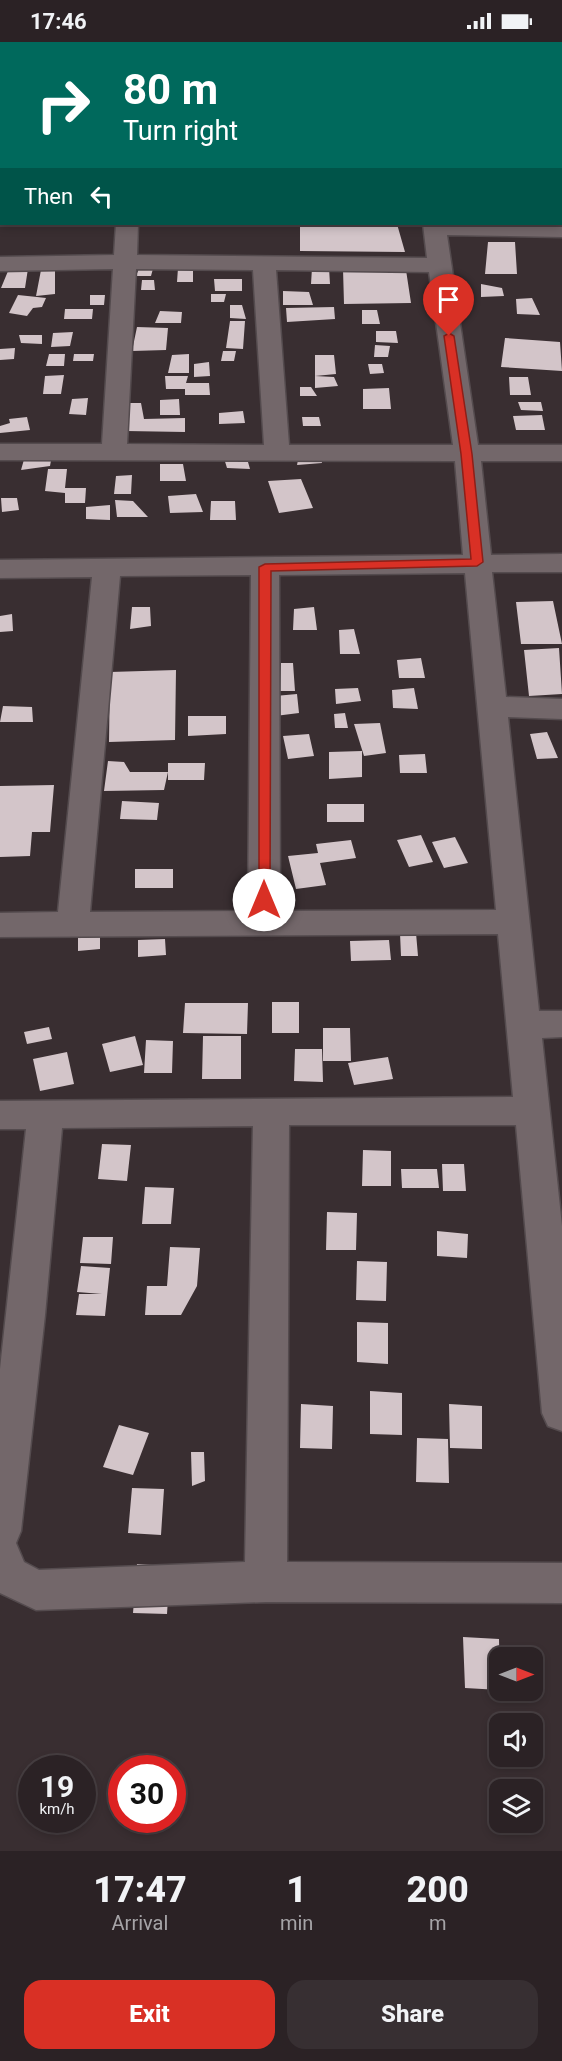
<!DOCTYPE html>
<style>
body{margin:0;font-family:Roboto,sans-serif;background:#372f32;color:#f1f3f6;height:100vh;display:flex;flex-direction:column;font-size:22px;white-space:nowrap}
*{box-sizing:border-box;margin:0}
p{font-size:20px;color:#a6a4a7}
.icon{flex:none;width:33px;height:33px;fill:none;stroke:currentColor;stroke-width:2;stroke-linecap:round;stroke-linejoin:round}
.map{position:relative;height:1809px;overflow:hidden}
.sheet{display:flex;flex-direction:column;background:#2b2225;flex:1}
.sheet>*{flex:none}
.hud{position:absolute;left:0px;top:0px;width:562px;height:183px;box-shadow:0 3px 9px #0003,0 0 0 2px #473f42;background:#00695c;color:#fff;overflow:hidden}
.needle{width:39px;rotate:90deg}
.buttons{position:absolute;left:489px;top:1605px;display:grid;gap:12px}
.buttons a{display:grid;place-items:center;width:54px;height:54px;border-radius:12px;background:#2b2225;box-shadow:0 3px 9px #0003,0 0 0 2px #473f42;font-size:30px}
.speed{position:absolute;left:18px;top:1713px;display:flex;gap:12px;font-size:30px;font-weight:700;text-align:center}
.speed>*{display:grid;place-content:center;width:78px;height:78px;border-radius:50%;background:#2b2225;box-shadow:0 3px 9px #0003,0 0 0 2px #473f42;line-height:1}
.speed small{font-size:15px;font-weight:400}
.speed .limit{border:9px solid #d22;background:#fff;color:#111}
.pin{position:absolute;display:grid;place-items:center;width:51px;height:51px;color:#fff;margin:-62px -26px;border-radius:50% 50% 50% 0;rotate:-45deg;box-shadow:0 0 6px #0007}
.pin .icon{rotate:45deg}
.me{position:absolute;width:66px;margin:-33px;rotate:0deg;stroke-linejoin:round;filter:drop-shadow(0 0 4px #0008)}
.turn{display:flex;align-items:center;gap:21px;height:126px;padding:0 24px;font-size:27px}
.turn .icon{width:78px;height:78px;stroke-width:2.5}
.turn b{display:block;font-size:42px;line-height:51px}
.then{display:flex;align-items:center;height:57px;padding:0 24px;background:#0003;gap:12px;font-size:22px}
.eta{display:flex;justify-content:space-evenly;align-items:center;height:102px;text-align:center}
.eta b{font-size:36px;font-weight:800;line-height:42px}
.action{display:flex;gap:12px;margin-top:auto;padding:12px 24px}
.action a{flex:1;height:69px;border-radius:18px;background:#d93025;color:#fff;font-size:24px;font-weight:800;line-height:69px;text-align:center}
.action a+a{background:#372f32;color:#f1f3f6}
.status{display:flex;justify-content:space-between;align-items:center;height:42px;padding:0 30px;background:#2b2225;direction:ltr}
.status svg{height:16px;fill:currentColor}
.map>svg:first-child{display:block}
</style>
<div class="status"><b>17:46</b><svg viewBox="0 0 49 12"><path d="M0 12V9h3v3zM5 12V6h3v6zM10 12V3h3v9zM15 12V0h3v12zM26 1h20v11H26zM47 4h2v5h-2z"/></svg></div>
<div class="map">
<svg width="562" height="1809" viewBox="0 0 562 1809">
<rect width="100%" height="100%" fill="#392e31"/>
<path fill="#d3c5c9" d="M300 182H397L405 210 300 209Z
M488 200H515L517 232H485Z
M13 217 29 220 25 246H1Z
M154 223 151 234H136L140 224Z
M193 225V240H177L178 226Z
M312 226H329L330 242H311Z
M343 227 406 228 411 261 344 262Z
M41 228 55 229V252L36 254Z
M214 237H242V249H215Z
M142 238H154L155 248H141Z
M481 242 502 246 504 254 481 255Z
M283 249 309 250 313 263H283Z
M211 252H226L224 260H211Z
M18 253 37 255 46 256 42 265 33 266 27 274 9 271Z
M90 253H105L104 263H90Z
M532 256 540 273 517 272 516 257Z
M230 263H242L246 277 230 276Z
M334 265 335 277 287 280 286 266Z
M65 267H93L92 277H64Z
M362 268H377L380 282H362Z
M160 269 182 270 181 281H155Z
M230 279H245L243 307 226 306Z
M137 285 168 286 166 308 132 309Z
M376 289H396L398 301 376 300Z
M73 290 70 304 51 305 53 291Z
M19 293H42V302L21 301Z
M505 296 560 300 562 329 501 325Z
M375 303 390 304 388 315H374Z
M15 306 14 317 0 318V307Z
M223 309H236L234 319H221Z
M49 312H65L64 324H46Z
M74 312H94L93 319H73Z
M189 312V331H168L172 313Z
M315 313H334L336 332 315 334Z
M209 320 210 334 194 335V322Z
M368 322H382L384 331 370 332Z
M64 333 61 352H43L45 334Z
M165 334H188L186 341H209L210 353H185V347H166Z
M315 334 334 335 338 344 315 346Z
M509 335H528L531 353H510Z
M300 345H311L317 354H300Z
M389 346 391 367H363V347Z
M88 356 86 373 69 372 72 357Z
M179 357 180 373H160V358Z
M518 360H541L543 369 521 368Z
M123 361H141L144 377 185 376V390L126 389Z
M243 369 245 381 219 382V371Z
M542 373 545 388H516L513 374Z
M27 375 30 388 0 391V384L10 381 9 377Z
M302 375H319L321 384H303Z
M320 411 322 421 297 423 299 413Z
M52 413 50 424 21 428 25 414Z
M223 413H246L250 427 227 426Z
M160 422H183L186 439H160Z
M48 427H67L65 446H86L85 461H65V451L45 449Z
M132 433 131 452H114L116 434Z
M301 437 313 466 279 471 268 439Z
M196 452 203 470 170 471 168 454Z
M1 456H17L19 468 2 470Z
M115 458 133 459 148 475H117Z
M211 459H235L236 478H210Z
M110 463V478L86 477V465Z
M553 559 562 602H521L516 560Z
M132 565H150L151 584 130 587Z
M314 565 317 588H293L294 567Z
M12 572 13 589 0 590V574Z
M354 587 360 612H340L339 588Z
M559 606 562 652 529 654 524 608Z
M421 616 425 636H399L397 618Z
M281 621H293L295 649H280Z
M176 628 175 698 109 700 110 630Z
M358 646 361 659 336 662 335 647Z
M414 646 418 667 393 666 392 648Z
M297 652 299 671 275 674V654Z
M3 664 32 665 33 680H0Z
M345 671 348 686H335L334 672Z
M188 674H226V692L188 694Z
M380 681 386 711 364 714 354 682Z
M547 690 558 716 537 717 530 692Z
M309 692 314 714 288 717 283 694Z
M362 709V735L329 737V710Z
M425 712 427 731H400L399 713Z
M108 719 124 720 130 730H168L164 748 104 749Z
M168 721H205L204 738H168Z
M54 743 50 790H32L30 814 0 815V744Z
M122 759 159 761 157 778 120 777Z
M327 762H364V780H327Z
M421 793 433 820 409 825 397 798Z
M455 795 468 821 444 826 432 800Z
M351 798 356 816 320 821 326 843 296 847 288 814 318 811 316 802Z
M135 827H173V846H135Z
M100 887V907L78 909V888Z
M400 891H416L418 914H401Z
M165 897 166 913 138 915V898Z
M389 898 391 918 351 919 350 899Z
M272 960H299V991H272Z
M185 961H248L247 992 183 991Z
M49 985 52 997 27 1002 24 990Z
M323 986H350L351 1019H323Z
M135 994 143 1023 110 1030 102 1002Z
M203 994H241V1037H202Z
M146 998 173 999 172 1031H144Z
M295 1007H322L323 1040 294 1039Z
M67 1010 74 1042 40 1049 33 1017Z
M388 1015 393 1037 354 1043 348 1021Z
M102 1102 131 1103 127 1139 98 1137Z
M363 1108 391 1109V1144H362Z
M442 1122H464L466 1149H443Z
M401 1127H437L439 1146H402Z
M145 1145 174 1146 171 1182H142Z
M327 1170 357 1171 356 1208H326Z
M437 1189 468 1192 467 1216 437 1214Z
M83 1195H113L111 1222 80 1221Z
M170 1205 200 1206 197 1244 181 1273H145L147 1244H167Z
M357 1219 387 1220 386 1259 356 1258Z
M81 1224 110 1226 105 1274 76 1273 79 1252H102L77 1250Z
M357 1280 388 1281V1322L357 1320Z
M370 1349 402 1351V1393L370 1392Z
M301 1362 333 1364 332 1407 300 1406Z
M449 1362 482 1364V1407L450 1406Z
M119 1383 149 1391 133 1433 103 1425Z
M417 1396 448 1397 449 1441 416 1440Z
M191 1410H204L205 1439 192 1444Z
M132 1446 164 1447 161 1493 128 1491Z
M137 1522 170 1524 167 1572 133 1571Z
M463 1595 499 1597 500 1648 465 1646Z"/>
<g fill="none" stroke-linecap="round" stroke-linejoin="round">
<g stroke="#544b4e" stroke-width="3">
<path id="street" d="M13 0H33V2H13Z
M133 0H153V2H133Z
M246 0H266V2H246Z
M412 0H432V2H412Z
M561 55H562V67H561Z
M0 75H2V87H0Z
M561 104H562V116H561Z
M562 181V195L447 193 478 403H562V419H481L491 513 562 512V530H492L506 655 562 657V677L508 675 539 969H562V995L542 996 562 1184V1389L548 1384 542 1371 516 1083H289L287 1520 562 1521V1561L266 1560 36 1568 0 1551V1327L26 1087H0V1059L513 1055 498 892 0 895V871L58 870 92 535 0 536V518L463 513 455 419 0 418V402H102L113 227 0 229V215L114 213 116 182H138L137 213 427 216 423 182ZM136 227 253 228 264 403 127 402ZM276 228 429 230 453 403H289ZM465 531 496 868 280 869 279 533ZM251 533 248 869 90 870 120 534ZM253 1084 245 1520 39 1528 24 1520 16 1501 21 1489 45 1273 62 1086Z"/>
</g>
<use href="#street" fill="#73676a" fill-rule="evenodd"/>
</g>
<path fill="#d93025" stroke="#8d1f18" stroke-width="1.5" d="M449 291 454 294 472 412 483 520 477 524 271 529 270 858 268 861H259V525L265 522 471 517 461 412 444 294Z"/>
</svg>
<div class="buttons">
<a><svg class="needle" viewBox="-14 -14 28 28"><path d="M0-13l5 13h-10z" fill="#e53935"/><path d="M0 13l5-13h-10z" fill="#a6a4a7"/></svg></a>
<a><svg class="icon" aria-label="sound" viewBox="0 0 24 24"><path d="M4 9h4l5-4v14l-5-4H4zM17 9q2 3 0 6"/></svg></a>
<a><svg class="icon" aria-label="layers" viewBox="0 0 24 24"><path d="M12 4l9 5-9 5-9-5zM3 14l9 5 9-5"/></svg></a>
</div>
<div class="speed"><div>19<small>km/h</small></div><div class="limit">30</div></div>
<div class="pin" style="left:449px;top:294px;background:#d93025"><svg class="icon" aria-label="arrive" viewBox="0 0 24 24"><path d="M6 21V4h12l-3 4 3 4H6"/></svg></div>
<svg class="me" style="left:264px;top:858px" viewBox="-20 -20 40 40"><circle r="19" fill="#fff"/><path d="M0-13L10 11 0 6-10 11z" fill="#d93025"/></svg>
<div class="hud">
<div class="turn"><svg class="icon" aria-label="right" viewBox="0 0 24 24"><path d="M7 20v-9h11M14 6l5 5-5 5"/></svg><div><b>80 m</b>Turn right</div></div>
<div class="then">Then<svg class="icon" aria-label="left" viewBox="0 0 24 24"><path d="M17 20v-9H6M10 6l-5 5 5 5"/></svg></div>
</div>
</div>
<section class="sheet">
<div class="eta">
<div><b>17:47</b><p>Arrival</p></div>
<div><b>1</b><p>min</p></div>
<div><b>200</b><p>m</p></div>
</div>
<div class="action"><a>Exit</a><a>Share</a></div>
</section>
